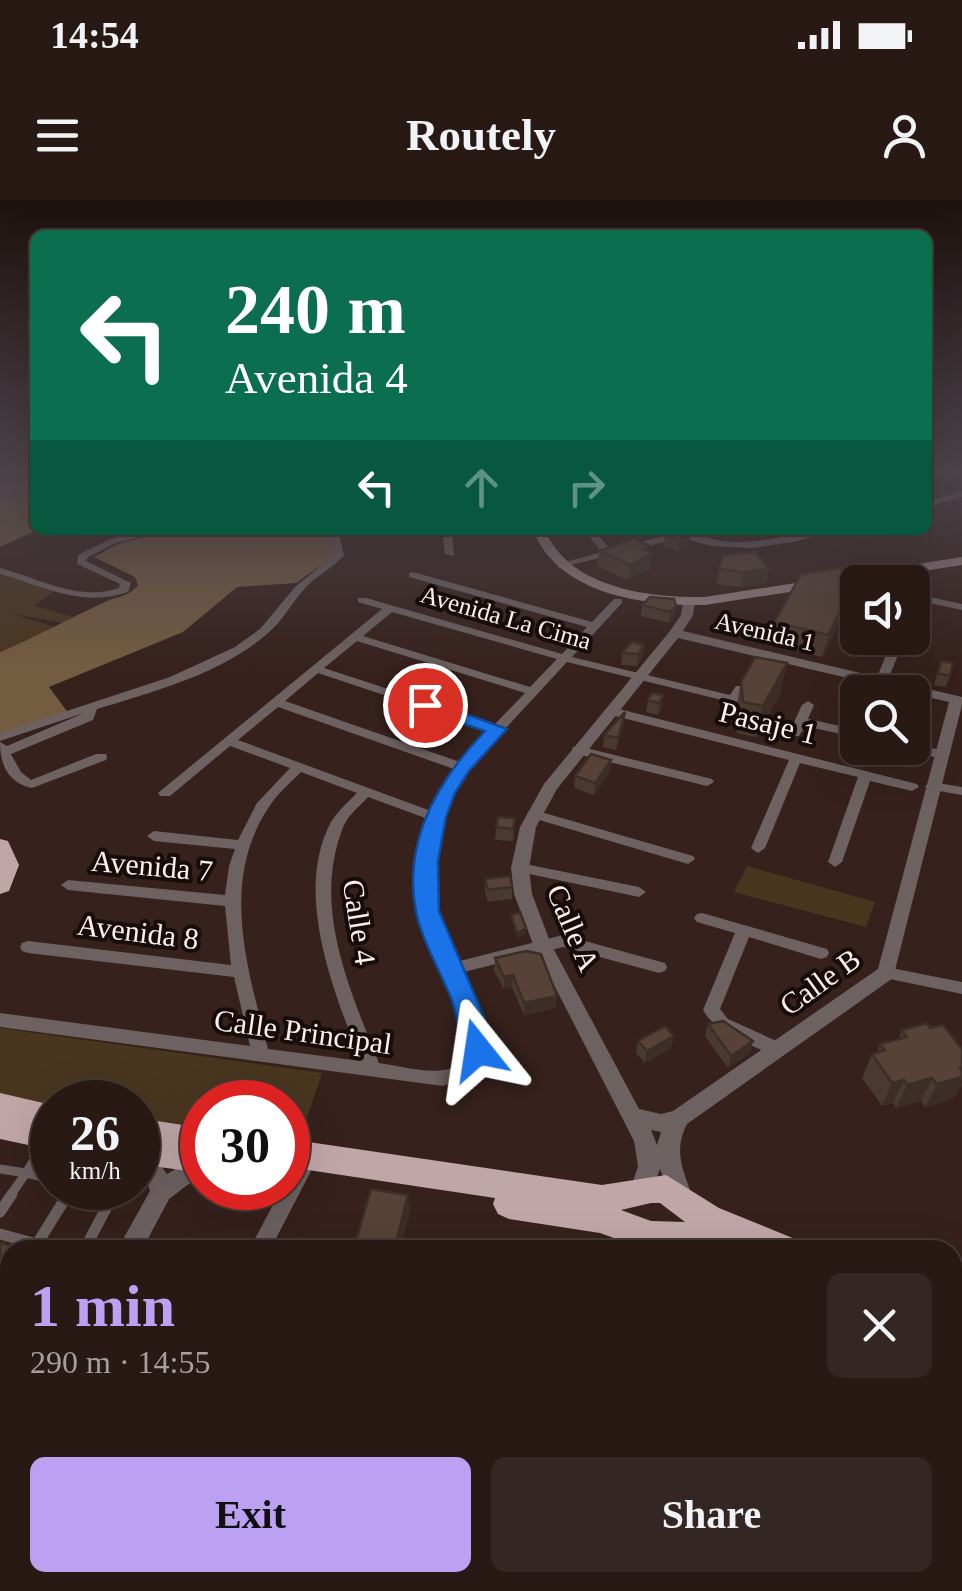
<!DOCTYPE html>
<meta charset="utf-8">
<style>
body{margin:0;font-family:Georgia,serif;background:#342622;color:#f1f3f6;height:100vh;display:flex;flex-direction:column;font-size:38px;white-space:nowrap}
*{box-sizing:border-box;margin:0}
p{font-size:32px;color:#a5a0a0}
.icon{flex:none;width:55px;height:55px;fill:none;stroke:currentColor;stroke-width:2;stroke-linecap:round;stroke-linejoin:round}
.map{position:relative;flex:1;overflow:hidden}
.sheet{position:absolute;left:0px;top:1040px;width:962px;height:352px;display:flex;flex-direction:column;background:#281915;border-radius:30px 30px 0 0;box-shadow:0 10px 40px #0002,0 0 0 2px #443834}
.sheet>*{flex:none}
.top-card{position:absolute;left:30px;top:30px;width:902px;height:305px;border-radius:15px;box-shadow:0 10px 40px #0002,0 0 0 2px #443834;background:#0b6e4f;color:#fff;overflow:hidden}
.tools{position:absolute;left:840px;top:365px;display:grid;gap:20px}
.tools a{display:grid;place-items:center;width:90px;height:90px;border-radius:15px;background:#281915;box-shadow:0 10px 40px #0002,0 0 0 2px #443834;font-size:50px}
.speed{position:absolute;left:30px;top:880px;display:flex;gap:20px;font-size:50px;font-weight:700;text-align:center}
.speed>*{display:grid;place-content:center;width:130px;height:130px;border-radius:50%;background:#281915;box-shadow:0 10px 40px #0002,0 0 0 2px #443834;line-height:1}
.speed small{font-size:25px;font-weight:400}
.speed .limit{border:15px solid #d22;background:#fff;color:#111}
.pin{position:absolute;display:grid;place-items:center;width:85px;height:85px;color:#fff;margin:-42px;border:5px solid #fff;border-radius:50%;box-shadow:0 2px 10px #0007}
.me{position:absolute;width:110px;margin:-55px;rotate:345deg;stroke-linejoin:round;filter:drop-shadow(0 0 8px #0008)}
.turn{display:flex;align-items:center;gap:35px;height:210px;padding:0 30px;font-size:45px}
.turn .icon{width:130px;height:130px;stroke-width:2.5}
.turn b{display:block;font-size:70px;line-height:85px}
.lanes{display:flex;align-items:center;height:95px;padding:0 30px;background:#0003;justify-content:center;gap:50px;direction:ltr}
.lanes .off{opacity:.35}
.round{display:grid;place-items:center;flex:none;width:105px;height:105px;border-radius:15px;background:#342622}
.summary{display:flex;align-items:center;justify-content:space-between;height:170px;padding:0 30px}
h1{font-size:60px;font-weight:800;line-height:75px;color:#bca0f2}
.action{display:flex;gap:20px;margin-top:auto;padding:20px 30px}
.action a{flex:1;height:115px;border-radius:15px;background:#bca0f2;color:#111;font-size:40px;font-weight:800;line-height:115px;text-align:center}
.action a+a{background:#342622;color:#f1f3f6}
.status{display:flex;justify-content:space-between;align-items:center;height:70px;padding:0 50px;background:#281915;direction:ltr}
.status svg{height:28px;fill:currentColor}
header{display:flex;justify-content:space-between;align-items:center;height:130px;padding:0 30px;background:#281915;font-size:45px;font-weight:800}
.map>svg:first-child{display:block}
</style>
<div class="status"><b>14:54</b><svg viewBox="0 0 49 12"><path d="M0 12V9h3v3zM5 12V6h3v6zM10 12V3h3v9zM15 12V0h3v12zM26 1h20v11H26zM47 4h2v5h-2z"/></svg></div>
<header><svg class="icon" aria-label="menu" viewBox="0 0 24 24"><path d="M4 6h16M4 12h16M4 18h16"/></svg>Routely<svg class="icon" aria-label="person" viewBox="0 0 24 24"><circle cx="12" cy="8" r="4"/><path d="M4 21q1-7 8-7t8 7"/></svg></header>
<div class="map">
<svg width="962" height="1391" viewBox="0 0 962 1391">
<rect width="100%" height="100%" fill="#36211c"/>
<path fill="#49361f" d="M0 373 57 389 34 406 74 417 64 423 13 414 57 428 0 452Z
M747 666 875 702 866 727 734 692Z
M0 828 322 873 298 944 288 943V902H202V931L138 922V902H52V908L0 895Z"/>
<path fill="#745c40" d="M0 274H35L37 330 0 347Z
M174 330H271L272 334 327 330 337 354 296 383 237 387 183 432 49 487 69 514 0 537V452C36 437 68 419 103 403 116 396 128 398 138 385L135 377 94 357 120 343Z"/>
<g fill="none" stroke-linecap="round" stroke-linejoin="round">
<path stroke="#6d6161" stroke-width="9" d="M0 969 26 973 46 940
M95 988 107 990 108 996
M10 996 26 973 52 979
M67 996 72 988"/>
<path stroke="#6d6161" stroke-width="11" d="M0 1012 12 994
M0 1034 58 1050
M37 1044 68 994
M84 1050 109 1003 108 994"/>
<path fill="#6d6161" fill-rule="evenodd" d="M962 291V297L928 307V301Z
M149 330H167L116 343 88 357 86 361 131 383 128 392C82 408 43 386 0 374V368C38 378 79 402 119 388L120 384 77 364 78 355 110 339Z
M328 330H338L344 355C334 367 320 374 308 385 293 400 284 420 268 433 221 474 155 491 97 509L93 520 11 554 21 572 31 580 96 554H106L107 557 106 560 32 588C8 583 0 565 0 542L7 546 84 513 0 541V533L170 477 235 447 260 429 295 387 334 355Z
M442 330H452L454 356 445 354Z
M584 330H594L611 350 672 334 666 330C690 330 712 342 737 342 772 342 805 330 840 330L793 342 752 348 712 346 681 338 558 368V364L602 352Z
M413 372 592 422 614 399H622V403L572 457 730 495 736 486H744L746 489 730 513 726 514 720 510 726 501 567 462 468 569 442 617 434 661 436 711 456 762 563 735 665 763 667 767 665 771 659 773 563 747 460 773 487 841C485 869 467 878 443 886L0 827V813L250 846 234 777 28 753 22 751 20 747 22 743 28 741 231 765 225 706 68 690 61 685 68 680 225 695 229 666 235 649 154 641 147 636 154 631 238 640 257 603 290 568 230 546 170 596H160L158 593 382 409 358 402V398H366L562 454 587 427 409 377V373ZM392 412 557 459 530 487 363 436ZM357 441 525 493 495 524 324 468ZM318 473 489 530 460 562 285 501ZM278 507 454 569 431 611 238 540ZM301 572 357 593C348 602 338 611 331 622 293 693 334 793 361 861L268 849C248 770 219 681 269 607 277 594 290 583 301 572ZM368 597 428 619 420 661V711L469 841C467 887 409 867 379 863 352 795 316 717 338 642 341 635 342 627 347 620 352 612 361 605 368 597Z
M916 394 962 404V410L920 401 916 408 912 409V395Z
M893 438H905L887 482 881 486 877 485 875 482Z
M808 501 814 505 808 519 858 530V538L805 526 799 536H791L789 533 802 505Z
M611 507 917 584 919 587 912 591 870 581 842 662 835 667 828 662 858 577 800 563 765 648 758 653 751 648 789 560 607 514V508Z
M912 544 945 551 946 554 940 558 906 551 905 548H912Z
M578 546 712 579 714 582 707 586 573 553 572 550 573 547Z
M932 582 962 587V595L927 589 925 586Z
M534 610 693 656 695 659 688 664 529 617 527 614 529 611Z
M520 663 639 687 646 692 639 697 515 671 513 668 515 665Z
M702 713 827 749 829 753 827 757 821 759 749 737 720 809 728 819 783 844 786 849 783 854 777 856 771 854C745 842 718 835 703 810L735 733 697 722 694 718 697 714Z
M886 767 962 782V794L880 777 878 773 880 769Z
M301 963 308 965 311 971 270 1050H249L282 988H288V978L294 965Z
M87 1382H112L109 1391H83Z
M326 1382H351L349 1391H323Z
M603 1382H629V1391H603Z
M699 1382H739L743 1391H702Z
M854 1382H879L878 1391H852Z"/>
<path fill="#6d6161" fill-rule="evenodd" d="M689 399 695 403 693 415 683 431 962 497V505L893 778 687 924C673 951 683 971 693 997L690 1004 682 1007 674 1004 660 969 649 998 641 1001 633 998 630 991 638 966 634 941 533 744 514 694 511 668 520 627 544 584 670 431 681 415 683 403ZM678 438 949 502 878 769 673 911 661 914 639 909 551 744 532 694 529 668 536 627 557 589ZM651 930 661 932 657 945Z
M138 943 146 945 167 974 202 953V974L169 999 142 1050H117L150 991C144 968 136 971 138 943Z
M10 1248V1289L0 1294V1253Z"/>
<path fill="#948182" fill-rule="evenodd" d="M533 330H545C569 388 649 398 705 397L962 357V365L705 405C643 406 558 394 533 330Z"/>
<path fill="#c1a6a8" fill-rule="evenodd" d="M0 639 8 641 19 665 9 691 0 694Z
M0 893 52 905V950L0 939Z
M138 918 202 928V973L138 964Z
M288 939 602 985 666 975 719 1008 795 1039 800 1050H647L600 1033 509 1019 498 1014 493 1004 495 998 288 967ZM651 1003H660L685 1022 651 1021 621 1010Z
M952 1135 962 1139V1212L952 1208Z"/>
</g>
<path fill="#4a392e" d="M693 330H763L761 337 728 338Z
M665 335 689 344 677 351 664 346Z
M599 351 649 352 651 368 628 380 597 366Z
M719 369H769L766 384 741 387 716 384Z
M860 373 854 394 822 457 770 444 775 422Z
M642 405 676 406 674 417 669 423 641 416Z
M632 442 643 457 637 466 621 465 622 453Z
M941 461 950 476 946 487 934 485Z
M787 463 780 494 756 537 737 533 735 513 741 482Z
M652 493 662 507 658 515 646 512 648 500Z
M625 512 624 523 616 550 603 547 604 535Z
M611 560 610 572 594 595 574 588 575 576Z
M515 618 513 641 495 640 496 627Z
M485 679 512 687V699L488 702 485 692Z
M495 758 556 808 524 815 512 787 504 789 494 771Z
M708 824 753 841 750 853 728 868 705 836Z
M902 830 961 888H959L953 899 925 907 921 901 896 908 893 903 882 906 862 878 872 854 877 852 880 844 898 840Z
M638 841 671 848 645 863 636 853Z
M0 1150 10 1154V1211L0 1208Z"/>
<path fill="#3c2e26" d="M691 333 689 344 677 351 678 340Z
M650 346 648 355 653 353 651 368 628 380 630 365 643 349Z
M769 369 766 384 741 387 743 372Z
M860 373 854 394 822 457 828 435Z
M676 406 674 417 669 423 670 412Z
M644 445 643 457 637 466 638 454Z
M787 463 780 494 756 537 763 506Z
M664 495 662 507 658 515 659 503Z
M625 512 624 523 616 550 618 538Z
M611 560 610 572 594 595 595 583Z
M526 728 525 734 517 739V733Z
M513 775 512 787 504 789V777Z
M557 796 556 808 524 815V803Z
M674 836 671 848 645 863 647 851Z
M753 841 750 853 728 868 731 856Z
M962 867V886L953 899 925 907 937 884Z
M932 878 921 901 896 908 907 885Z
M904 880 893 903 882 906 892 883Z
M408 995 410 1013 400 1050H394Z
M10 1114V1129L0 1145V1130Z"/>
<path fill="#564236" stroke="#3c2e26" stroke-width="2.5" d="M691 333 678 340 665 335Z
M634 339 650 346 643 349 653 353 630 365 599 351Z
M755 352 769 369 743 372 719 369 723 355Z
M842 368 860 373 828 435 775 422 801 374Z
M650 397 674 399 676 406 670 412 642 405Z
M632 442 644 445 638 454 622 453Z
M755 457 787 463 763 506 743 502 741 482Z
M941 461 953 463 950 476 938 473Z
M652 493 664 495 659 503 648 500Z
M625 512 618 538 604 535Z
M591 554 611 560 595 583 575 576Z
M498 617 515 618 513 629 496 627Z
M510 676 512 687 488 690 485 679Z
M520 712 526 728 517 733 511 715Z
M526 751 541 754 557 796 524 803 513 775 504 777 495 758Z
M723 821 753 841 731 856 708 824Z
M927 823 930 828 943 825 962 849V867L960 868 962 871V877L937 884 932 878 907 885 904 880 892 883 872 854 885 850 880 844 907 837 902 830Z
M665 826 674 836 647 851 638 841Z
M371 989 408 995 394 1050H366L354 1048Z
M0 1043 29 1050H10V1114L0 1130Z
M0 1150 9 1153 10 1206 0 1203Z"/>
<linearGradient id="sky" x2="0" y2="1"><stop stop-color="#1e120f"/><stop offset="0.58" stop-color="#4c434b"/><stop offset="1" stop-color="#4c434b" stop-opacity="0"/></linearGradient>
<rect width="962" height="469" fill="url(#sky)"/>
<path fill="#1a73e8" stroke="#114b97" stroke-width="2.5" d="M425 499 507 529 469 571 455 593 446 617 438 661 439 711 484 817 491 850 487 857 478 860 469 857C459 839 458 817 451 798 440 771 422 740 416 712 402 641 439 579 485 531L419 509V501Z"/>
<g text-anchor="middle" stroke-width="8" stroke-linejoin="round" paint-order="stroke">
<g font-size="25" fill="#feefeb" stroke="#160d0b">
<text transform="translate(506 417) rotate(16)" y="9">Avenida La Cima</text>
<text transform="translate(765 431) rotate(13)" y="9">Avenida 1</text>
</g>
<g font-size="30" fill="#feefeb" stroke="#160d0b">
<text transform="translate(768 523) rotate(14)" y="10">Pasaje 1</text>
<text transform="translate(152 666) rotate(5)" y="10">Avenida 7</text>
<text transform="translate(359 722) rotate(81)" y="10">Calle 4</text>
<text transform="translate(573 728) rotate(67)" y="10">Calle A</text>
<text transform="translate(138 732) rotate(7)" y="10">Avenida 8</text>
<text transform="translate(820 782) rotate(-36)" y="10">Calle B</text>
<text transform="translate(303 832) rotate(8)" y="10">Calle Principal</text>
</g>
</g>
</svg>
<div class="tools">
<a><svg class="icon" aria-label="sound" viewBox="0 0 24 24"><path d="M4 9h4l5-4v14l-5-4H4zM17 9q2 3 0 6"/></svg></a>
<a><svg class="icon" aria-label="search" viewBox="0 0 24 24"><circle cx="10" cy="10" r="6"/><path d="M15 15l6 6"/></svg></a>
</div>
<div class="speed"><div>26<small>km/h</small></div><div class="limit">30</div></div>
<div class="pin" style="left:425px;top:505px;background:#d93025"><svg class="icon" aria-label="arrive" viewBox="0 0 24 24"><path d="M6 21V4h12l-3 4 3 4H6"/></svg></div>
<svg class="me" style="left:478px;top:850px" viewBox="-20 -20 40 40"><path d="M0-17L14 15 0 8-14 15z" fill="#1a73e8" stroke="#fff" stroke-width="4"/></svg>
<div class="top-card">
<div class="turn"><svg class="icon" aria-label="left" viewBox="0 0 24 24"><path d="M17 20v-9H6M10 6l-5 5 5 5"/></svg><div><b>240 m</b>Avenida 4</div></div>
<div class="lanes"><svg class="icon" aria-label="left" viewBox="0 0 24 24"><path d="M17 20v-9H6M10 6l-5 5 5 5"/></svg><svg class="icon off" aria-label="ahead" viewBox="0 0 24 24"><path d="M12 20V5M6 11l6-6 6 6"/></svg><svg class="icon off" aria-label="right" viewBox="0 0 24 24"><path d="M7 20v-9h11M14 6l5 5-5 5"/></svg></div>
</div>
<section class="sheet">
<div class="summary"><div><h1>1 min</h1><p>290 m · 14:55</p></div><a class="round"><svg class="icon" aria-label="close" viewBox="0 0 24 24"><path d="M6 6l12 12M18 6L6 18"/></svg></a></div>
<div class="action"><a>Exit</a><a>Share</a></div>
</section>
</div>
